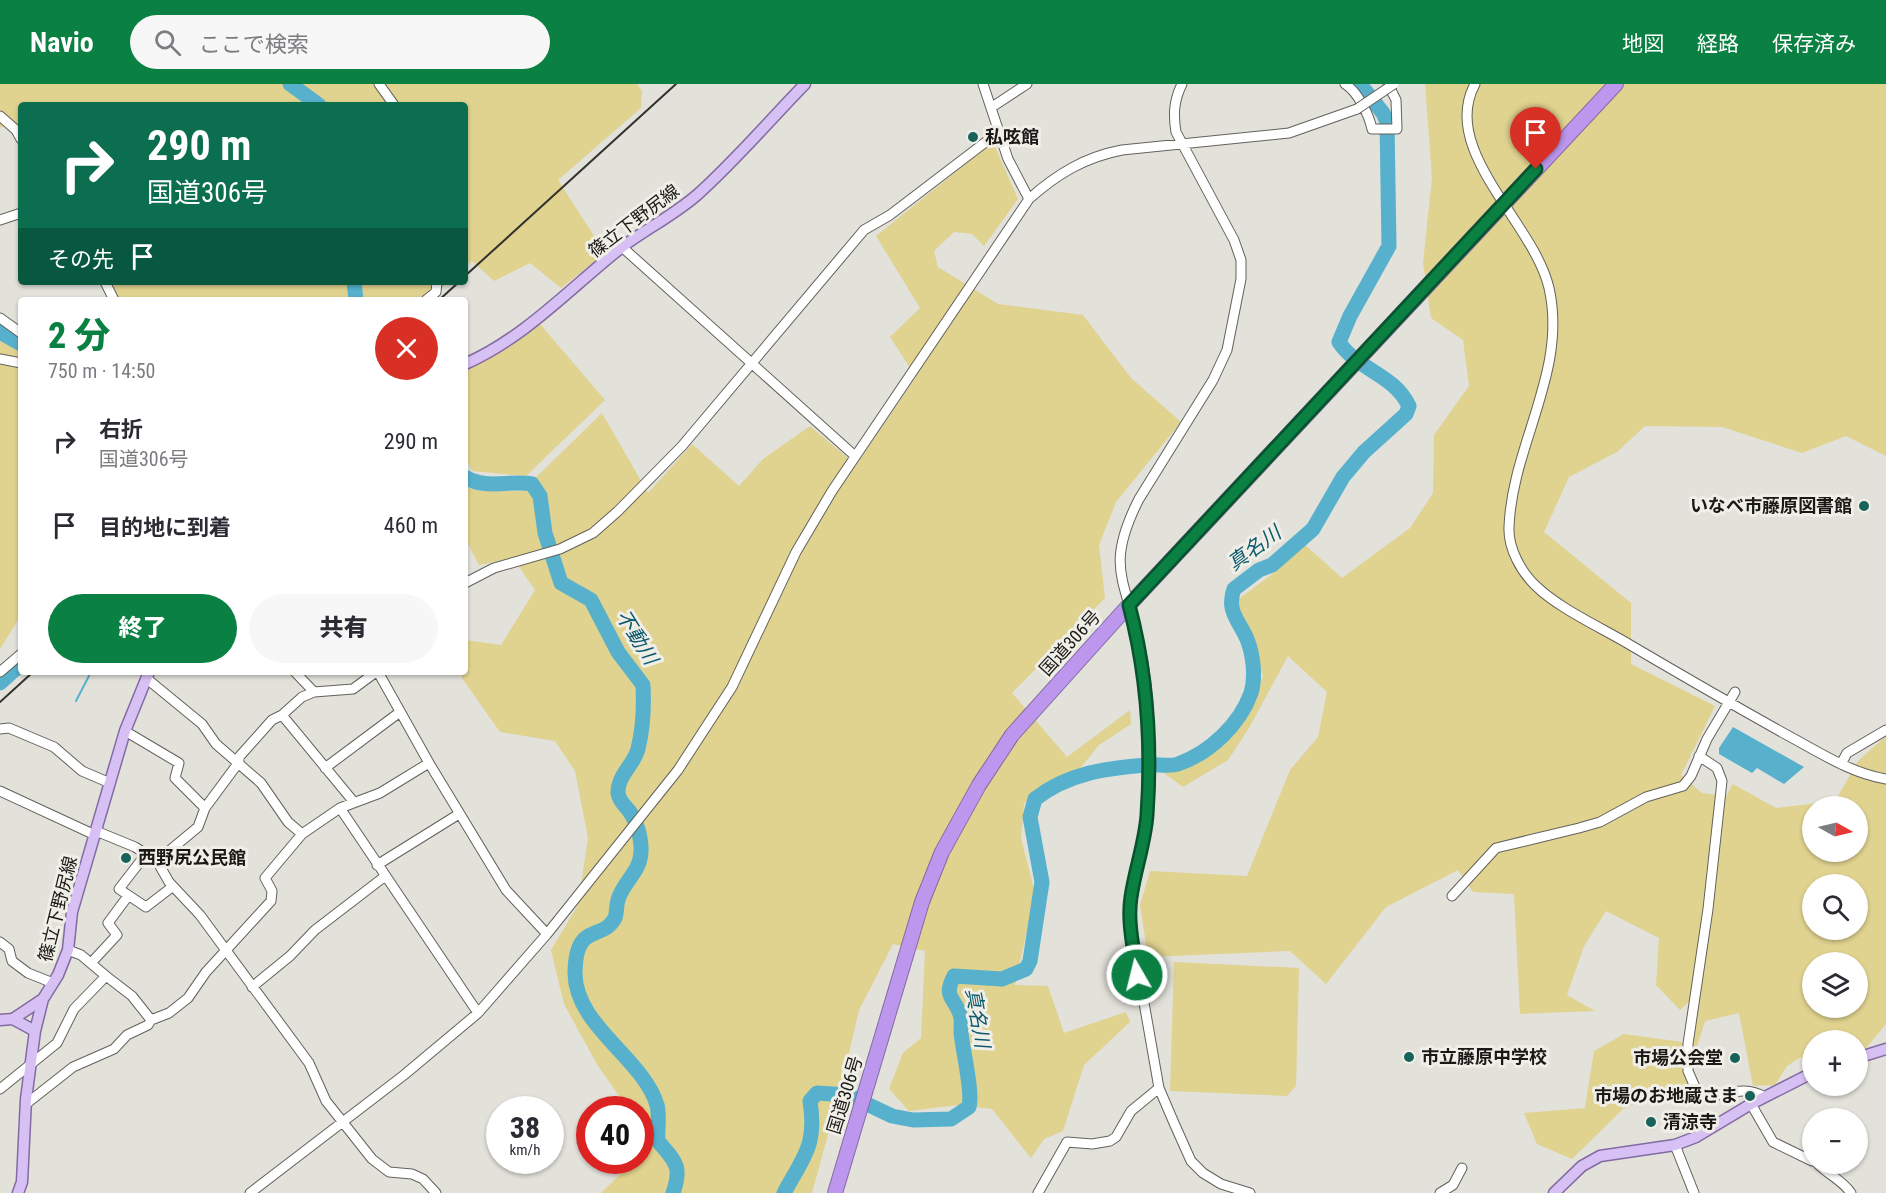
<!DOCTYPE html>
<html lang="ja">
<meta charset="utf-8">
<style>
body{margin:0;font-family:"Roboto Condensed","Noto Sans JP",sans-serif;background:#f7f7f7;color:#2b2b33;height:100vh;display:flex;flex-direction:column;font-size:22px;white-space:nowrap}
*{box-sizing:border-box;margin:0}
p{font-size:20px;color:#7c7c81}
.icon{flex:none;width:33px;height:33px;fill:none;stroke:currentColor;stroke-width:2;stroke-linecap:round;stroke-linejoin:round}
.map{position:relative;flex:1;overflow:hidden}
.sheet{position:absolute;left:18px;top:213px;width:450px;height:378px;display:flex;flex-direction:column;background:#fff;border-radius:6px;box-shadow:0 2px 4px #0004}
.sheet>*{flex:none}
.banner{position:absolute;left:18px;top:18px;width:450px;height:183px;border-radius:6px;box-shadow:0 2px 4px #0004;background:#0b6e4f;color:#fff;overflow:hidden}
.needle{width:39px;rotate:98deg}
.fabs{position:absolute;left:1802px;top:712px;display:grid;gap:12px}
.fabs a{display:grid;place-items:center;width:66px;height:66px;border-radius:50%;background:#fff;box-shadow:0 2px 4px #0004;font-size:30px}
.speed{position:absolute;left:486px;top:1012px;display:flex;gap:12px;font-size:30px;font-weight:700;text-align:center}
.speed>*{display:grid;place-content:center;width:78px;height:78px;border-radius:50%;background:#fff;box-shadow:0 2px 4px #0004;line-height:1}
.speed small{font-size:15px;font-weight:400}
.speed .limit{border:9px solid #d22;background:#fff;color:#111}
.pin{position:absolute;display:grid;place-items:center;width:51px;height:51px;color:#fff;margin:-62px -26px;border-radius:50% 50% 50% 0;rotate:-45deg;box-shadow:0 0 6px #0007}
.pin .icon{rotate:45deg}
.me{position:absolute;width:66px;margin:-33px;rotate:352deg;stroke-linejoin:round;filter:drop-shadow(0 0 4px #0008)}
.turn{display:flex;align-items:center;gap:21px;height:126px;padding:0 30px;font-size:27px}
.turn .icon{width:78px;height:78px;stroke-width:2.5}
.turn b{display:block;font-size:42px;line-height:51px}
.then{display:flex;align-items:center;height:57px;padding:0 30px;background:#0003;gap:12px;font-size:22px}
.round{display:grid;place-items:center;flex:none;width:63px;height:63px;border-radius:32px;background:#f7f7f7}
.overview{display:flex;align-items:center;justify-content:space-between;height:102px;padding:0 30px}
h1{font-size:36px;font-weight:800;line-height:45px;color:#0b8043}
.button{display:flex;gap:12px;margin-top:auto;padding:12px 30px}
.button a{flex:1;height:69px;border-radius:36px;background:#0b8043;color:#fff;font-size:24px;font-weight:800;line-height:69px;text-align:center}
.button a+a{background:#f7f7f7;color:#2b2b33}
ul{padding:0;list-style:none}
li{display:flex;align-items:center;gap:18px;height:84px;padding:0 30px}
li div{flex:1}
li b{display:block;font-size:22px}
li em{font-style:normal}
header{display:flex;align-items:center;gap:36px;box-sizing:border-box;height:84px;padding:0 30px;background:#0b8043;color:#fff}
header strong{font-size:28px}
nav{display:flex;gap:33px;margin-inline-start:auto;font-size:21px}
.search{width:420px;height:54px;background:#f7f7f7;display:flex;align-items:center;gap:15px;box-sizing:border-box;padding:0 21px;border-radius:33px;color:#7c7c81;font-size:22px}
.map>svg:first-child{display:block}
</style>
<header>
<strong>Navio</strong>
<div class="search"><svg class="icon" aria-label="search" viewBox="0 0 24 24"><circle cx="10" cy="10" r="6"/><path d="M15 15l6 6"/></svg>ここで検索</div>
<nav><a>地図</a><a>経路</a><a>保存済み</a></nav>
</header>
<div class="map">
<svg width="1886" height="1109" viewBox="0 0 1886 1109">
<rect width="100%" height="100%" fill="#e2e1da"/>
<path fill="#e0d28f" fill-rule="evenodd" d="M0 0H637L642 7 641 24 558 96 605 169 561 204 530 179 494 197 472 177 465 183V21H21V40L0 43Z
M1425 0H1886V372L1846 352 1802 369 1722 343 1645 342 1617 368 1569 393 1544 448 1631 519V580L1715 622 1681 691 1702 709 1726 712 1733 700 1776 724 1835 717 1858 677 1886 652V940L1867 963 1857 967V957H1812V982L1801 973 1787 982 1775 1001 1753 1002 1739 929 1705 937 1688 992 1687 1019 1668 1008 1624 1024 1572 1075 1537 1060 1524 1029 1585 1024 1594 967 1624 950 1690 959 1699 908 1680 926 1656 901 1659 854 1606 827 1584 862 1567 911 1595 927 1520 930 1514 810 1473 808 1458 786 1386 823 1326 900 1290 867 1148 873 1140 821 1150 787 1247 792 1290 686 1318 653 1327 608 1288 572 1249 644 1228 676 1183 703 1157 684C1217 679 1239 643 1263 592L1244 533 1236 517 1271 491 1304 460 1342 494 1410 444 1433 409 1434 351 1469 302 1463 256 1431 234 1423 179 1432 94ZM1812 723H1857V768H1812ZM1812 801H1857V846H1812ZM1812 879H1857V924H1812Z
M993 58 1018 115 984 162 972 150 954 148 934 167 938 183 998 220 1083 231 1131 294 1181 338 1116 418 1099 461 1105 514 1012 609 1067 673 1130 626 1131 640 1099 661 1077 688 1040 704 1024 720 1021 754 1035 809 1015 901 1048 902 1064 949 1126 928 1130 938 1084 981 1063 1047 1044 1055 1031 1074 992 1025 958 1021 909 1027 889 1005 903 969 921 954 925 867 893 860 859 926 841 1003 812 1109H601L634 1077H640V1026H629L598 982 564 920 551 866 578 821 588 754 575 687 555 657 500 648 462 594 461 588H465V556L501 561 535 506 513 474 479 481 465 454V402L479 407H522L602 329 648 409 692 360 739 402 763 375 810 342 856 381 916 293 890 253 920 224 876 152Z
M109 198H448L427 216H121Z
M540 240 605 316 526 392 472 387 465 373V284L492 273Z
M0 242 21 258V531L0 565Z
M1174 878 1299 884 1296 1002 1287 1012 1170 1007Z"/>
<path fill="#57b1cd" d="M1733 643 1804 683 1784 700 1757 684 1752 689 1719 670V664Z"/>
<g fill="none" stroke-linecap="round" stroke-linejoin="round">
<path stroke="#57b1cd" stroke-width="2" d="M76 617 91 588"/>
<path stroke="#57b1cd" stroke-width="15" d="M290 0 319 21
M354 198 356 216
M0 248 21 260
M465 393C486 406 509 396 532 400L540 412 545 449 561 499 591 516 618 568 643 601C644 621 643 645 638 665 634 681 617 692 618 709 619 718 626 722 630 728 639 742 645 765 638 781 633 793 621 803 618 816 616 822 617 829 615 834 602 858 576 837 575 888 574 941 643 974 657 1021 660 1031 657 1046 658 1057 674 1077 683 1081 673 1109
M0 599 21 580
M784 1109C804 1072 817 1061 810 1017L817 1009 848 1011 892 1032 913 1036 951 1035 969 1023C973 1008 963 968 961 949 961 943 962 935 960 930 954 913 943 913 954 892L1002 895 1026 885 1030 877 1042 798 1030 733 1035 715C1068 689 1107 684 1147 681 1157 680 1169 683 1178 680 1210 669 1240 640 1251 609 1256 593 1253 570 1247 555 1239 536 1226 527 1234 505L1259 486 1272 481 1313 445 1343 393 1364 368 1406 330 1409 322C1394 290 1357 286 1339 258L1350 232 1389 162 1387 38 1383 29 1360 0"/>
<g stroke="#62615b" stroke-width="11">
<path id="minor" d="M379 0 394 21
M983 0 1008 75 1029 115
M1182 0C1174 16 1173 30 1176 48L1234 156 1241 176V195L1227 266 1213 296 1139 415C1104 484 1126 495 1140 563 1151 616 1151 677 1147 731 1144 768 1131 802 1130 839L1159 1004 1174 1039 1191 1077 1203 1089 1221 1100 1250 1109
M1345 0C1358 8 1369 31 1372 45H1397L1396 16 1388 0
M1475 0C1439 66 1534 139 1549 204 1568 287 1512 361 1509 443 1508 464 1521 488 1536 502 1558 524 1604 545 1632 562 1683 592 1735 622 1787 651 1819 668 1850 689 1886 695
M992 23 1027 0
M0 32 16 46 21 55
M0 136 21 129
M622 163 855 372
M105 198 114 216
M426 216 436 208 437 198
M0 234 21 249
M0 275 21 279
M465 499 494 484 560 465 593 449 618 427 682 362 864 146 890 131 1000 47
M0 588 21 570
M295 588 314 608 302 613 282 631 353 717
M146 594 202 640 216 660 261 699 288 738 302 750
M314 608 353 605 376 588
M0 645 9 644 54 663 82 687 110 699
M125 647 179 679 175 694 205 724
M1699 672 1717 684 1722 697 1708 825 1688 960V987L1698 1010C1723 1017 1737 998 1765 1013
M429 679 506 806 547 850
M1841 680 1847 669 1886 646
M325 684 400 628
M0 707 95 751
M340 724 478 929
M96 747 135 763 157 777 169 798 200 831 309 979 326 1017 372 1075 389 1088 412 1090 423 1095 436 1109
M146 770 119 805 146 823 172 803
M157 777 198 743 205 724 239 678V673L272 636 282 631
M377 781 459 730
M1452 812 1496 764 1579 744 1600 738 1646 713 1683 702 1691 692 1707 655 1735 608
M0 858 9 865 12 877 28 889 53 899
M68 866 81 871 106 892
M91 879 117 851 108 839 128 812
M252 903 290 872 315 846 384 793
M0 1005 57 959 74 925 106 892 132 912 151 936 169 929 188 914 206 888 271 817 272 807 265 794 302 750 340 724 380 709 429 679 378 588
M26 1020 73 983 114 965 127 951 148 941 151 936
M1751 1020 1773 1058 1812 1077
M1675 1061 1694 1109
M1818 1080C1829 1091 1843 1097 1851 1109
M250 1109 404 991 478 929 547 850 678 686 732 603 796 468 832 407 1029 115C1057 90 1085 73 1122 66L1289 49 1357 25
M1038 1109 1067 1058 1092 1060 1110 1057 1116 1053 1131 1027 1159 1004
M1440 1109 1453 1101 1462 1084"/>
</g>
<g stroke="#836ba2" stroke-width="13">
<path id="major" d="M465 280C526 253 570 204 622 163 646 145 674 131 697 111 735 77 769 37 805 0
M13 935 35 947
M0 936 13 935 43 915
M1857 974 1886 965
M18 1109 22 1098 26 1015 35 947 43 915 58 891 68 866 72 828 125 647 149 588
M1554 1109 1582 1082 1600 1072 1675 1061 1696 1053 1751 1020 1812 989"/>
</g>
<g stroke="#836ba2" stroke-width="16">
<path id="highway" d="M835 1109 922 818 942 768 979 701 1012 651 1129 521 1616 0"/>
</g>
<use href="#minor" stroke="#fff" stroke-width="9"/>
<use href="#major" stroke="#d7c1f4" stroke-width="10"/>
<use href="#highway" stroke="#bc97ed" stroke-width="14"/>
<path stroke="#32312e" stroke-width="2" d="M465 192 676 0
M439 216 459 198
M0 618 33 588"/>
<g stroke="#62615b" stroke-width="11" stroke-linecap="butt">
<path id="minor-bridge" d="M1357 25 1394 0"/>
</g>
<use href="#minor-bridge" stroke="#fff" stroke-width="9"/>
</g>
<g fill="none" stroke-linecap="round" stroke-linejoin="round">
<g stroke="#07532c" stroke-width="15">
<path id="route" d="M1137 891C1134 865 1127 838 1131 813 1135 785 1145 759 1147 731 1152 661 1147 589 1129 521L1536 85"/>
</g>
<use href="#route" stroke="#0b8043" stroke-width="10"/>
</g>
<g fill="#17635b" stroke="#efeee7" stroke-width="2">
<circle cx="973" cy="53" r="6"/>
<circle cx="1864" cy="422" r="6"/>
<circle cx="126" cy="774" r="6"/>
<circle cx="1409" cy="973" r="6"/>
<circle cx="1735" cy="974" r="6"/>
<circle cx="1750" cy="1012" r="6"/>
<circle cx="1651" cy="1038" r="6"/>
</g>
<g text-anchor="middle" stroke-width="6" stroke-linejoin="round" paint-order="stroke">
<g font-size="18" font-weight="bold" fill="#1a1917" stroke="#efeee7" text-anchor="start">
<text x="985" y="59">私呟館</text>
<text x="1852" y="428" text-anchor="end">いなべ市藤原図書館</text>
<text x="138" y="780">西野尻公民館</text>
<text x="1421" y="979">市立藤原中学校</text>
<text x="1723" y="980" text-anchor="end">市場公会堂</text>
<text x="1738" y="1018" text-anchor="end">市場のお地蔵さま</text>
<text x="1663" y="1044">清涼寺</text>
</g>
<g font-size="18" fill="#1a1917" stroke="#efeee7">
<text transform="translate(634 137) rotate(-37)" y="6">篠立下野尻線</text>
<text transform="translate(1070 559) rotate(-48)" y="6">国道306号</text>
<text transform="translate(58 825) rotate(-76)" y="6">篠立下野尻線</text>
<text transform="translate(845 1011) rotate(-73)" y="6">国道306号</text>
</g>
<g font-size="20" font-style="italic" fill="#0c596c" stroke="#efeee7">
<text transform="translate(1254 464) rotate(-36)" y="7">真名川</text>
<text transform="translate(637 553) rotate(58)" y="7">不動川</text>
<text transform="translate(978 934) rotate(80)" y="7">真名川</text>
</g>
</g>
</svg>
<div class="fabs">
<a><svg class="needle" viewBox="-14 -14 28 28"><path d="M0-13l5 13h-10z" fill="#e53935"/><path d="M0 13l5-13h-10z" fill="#7c7c81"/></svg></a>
<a><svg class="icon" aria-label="search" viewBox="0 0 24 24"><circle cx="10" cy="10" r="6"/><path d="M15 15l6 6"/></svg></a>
<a><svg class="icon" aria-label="layers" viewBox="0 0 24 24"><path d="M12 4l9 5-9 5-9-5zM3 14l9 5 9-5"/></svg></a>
<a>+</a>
<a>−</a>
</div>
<div class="speed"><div>38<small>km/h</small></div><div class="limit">40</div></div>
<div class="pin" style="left:1536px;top:85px;background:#d93025"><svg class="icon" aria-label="arrive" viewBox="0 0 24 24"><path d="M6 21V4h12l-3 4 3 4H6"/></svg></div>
<svg class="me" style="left:1137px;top:891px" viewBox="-20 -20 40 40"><circle r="17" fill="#0b8043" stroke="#fff" stroke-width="3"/><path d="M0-11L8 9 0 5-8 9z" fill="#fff"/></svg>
<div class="banner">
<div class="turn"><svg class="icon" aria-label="right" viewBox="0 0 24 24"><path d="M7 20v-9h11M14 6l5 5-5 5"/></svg><div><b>290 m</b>国道306号</div></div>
<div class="then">その先<svg class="icon" aria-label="arrive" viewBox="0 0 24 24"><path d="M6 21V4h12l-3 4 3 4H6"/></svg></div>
</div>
<section class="sheet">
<div class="overview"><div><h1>2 分</h1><p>750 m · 14:50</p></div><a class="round" style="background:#d93025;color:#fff"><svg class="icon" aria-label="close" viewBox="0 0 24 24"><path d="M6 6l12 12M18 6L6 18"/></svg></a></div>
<ul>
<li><svg class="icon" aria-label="right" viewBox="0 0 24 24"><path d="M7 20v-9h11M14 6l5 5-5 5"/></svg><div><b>右折</b><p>国道306号</p></div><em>290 m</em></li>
<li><svg class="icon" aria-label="arrive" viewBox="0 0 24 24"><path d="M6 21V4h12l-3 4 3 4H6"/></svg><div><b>目的地に到着</b></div><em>460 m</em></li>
</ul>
<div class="button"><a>終了</a><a>共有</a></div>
</section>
</div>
